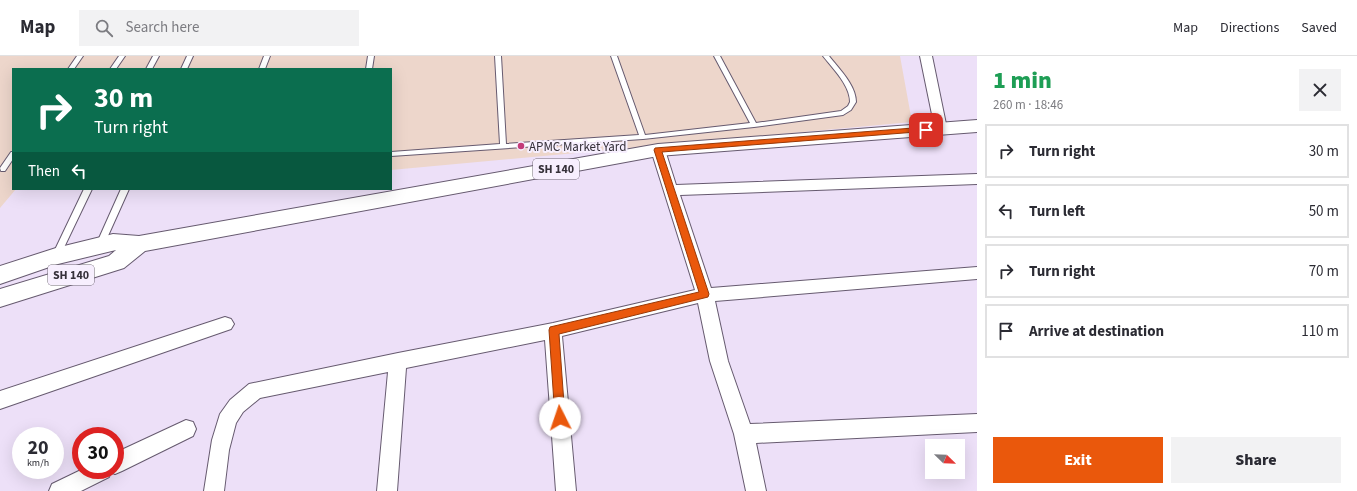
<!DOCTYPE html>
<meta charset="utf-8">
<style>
body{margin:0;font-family:"Source Sans 3",sans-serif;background:#f2f2f3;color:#2b2b33;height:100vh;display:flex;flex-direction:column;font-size:15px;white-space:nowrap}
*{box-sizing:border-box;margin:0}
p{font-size:13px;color:#7c7c81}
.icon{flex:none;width:22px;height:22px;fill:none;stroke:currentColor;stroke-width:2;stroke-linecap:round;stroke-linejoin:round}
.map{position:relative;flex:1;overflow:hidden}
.side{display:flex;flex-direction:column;background:#fff;width:380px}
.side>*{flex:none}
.hud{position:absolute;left:12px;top:12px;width:380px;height:122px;border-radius:0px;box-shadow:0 4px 16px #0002;background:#0b6e4f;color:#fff;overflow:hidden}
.needle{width:26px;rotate:113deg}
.tools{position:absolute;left:925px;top:383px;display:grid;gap:8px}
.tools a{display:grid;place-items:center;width:40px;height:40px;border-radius:0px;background:#fff;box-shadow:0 4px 16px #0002;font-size:20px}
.speed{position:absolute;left:12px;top:371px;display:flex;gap:8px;font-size:20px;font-weight:700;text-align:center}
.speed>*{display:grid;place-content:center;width:52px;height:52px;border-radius:50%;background:#fff;box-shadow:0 4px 16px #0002;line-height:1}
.speed small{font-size:10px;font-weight:400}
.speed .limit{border:6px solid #d22;background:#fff;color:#111}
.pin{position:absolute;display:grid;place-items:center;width:34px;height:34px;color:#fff;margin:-17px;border-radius:8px;box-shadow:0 2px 6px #0006}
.me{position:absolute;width:44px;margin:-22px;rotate:356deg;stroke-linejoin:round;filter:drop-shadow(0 0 3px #0008)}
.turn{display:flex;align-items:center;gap:14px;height:84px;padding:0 16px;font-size:18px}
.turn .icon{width:52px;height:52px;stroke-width:2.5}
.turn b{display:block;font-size:28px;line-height:34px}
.then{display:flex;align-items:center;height:38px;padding:0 16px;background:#0003;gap:8px;font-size:15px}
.round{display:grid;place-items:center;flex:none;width:42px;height:42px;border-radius:0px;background:#f2f2f3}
.summary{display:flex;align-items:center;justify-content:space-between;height:68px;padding:0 16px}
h1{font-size:24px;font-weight:800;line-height:30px;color:#1e9e55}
.button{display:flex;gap:8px;margin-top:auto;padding:8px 16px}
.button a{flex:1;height:46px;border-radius:0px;background:#ea580c;color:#fff;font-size:16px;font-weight:800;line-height:46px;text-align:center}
.button a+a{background:#f2f2f3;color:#2b2b33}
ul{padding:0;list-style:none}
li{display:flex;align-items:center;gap:12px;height:54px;margin:0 8px 6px;padding:0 8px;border:2px solid #e1e1e2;border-radius:0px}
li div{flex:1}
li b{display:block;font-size:15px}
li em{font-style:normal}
header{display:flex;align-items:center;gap:24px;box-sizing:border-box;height:56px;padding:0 20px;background:#fff;border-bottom:1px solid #e1e1e2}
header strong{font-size:19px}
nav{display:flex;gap:22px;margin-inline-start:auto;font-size:14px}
.search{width:280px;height:36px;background:#f2f2f3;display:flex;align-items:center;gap:10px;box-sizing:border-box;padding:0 14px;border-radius:0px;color:#7c7c81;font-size:15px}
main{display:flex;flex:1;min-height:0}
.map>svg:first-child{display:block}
</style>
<header>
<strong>Map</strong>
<div class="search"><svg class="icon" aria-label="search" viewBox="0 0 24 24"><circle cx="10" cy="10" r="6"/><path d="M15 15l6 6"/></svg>Search here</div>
<nav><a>Map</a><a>Directions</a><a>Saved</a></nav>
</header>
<main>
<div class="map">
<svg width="977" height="435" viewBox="0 0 977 435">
<rect width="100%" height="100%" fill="#ede0f8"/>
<path fill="#edd6cb" d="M0 0H900L912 66 391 114V13H13V133H16L0 152Z"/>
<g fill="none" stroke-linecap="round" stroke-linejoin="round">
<g stroke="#665a6f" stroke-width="2">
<path id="lane" d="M77 0H83L74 13H68Z
M119 0H125L116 13H110Z
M153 0H159L152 13H146Z
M187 0H193L187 13H181Z
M264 0H270L265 13H259Z
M368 0H374L372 13H366Z
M495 0H501L506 88 639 79 611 0H617L645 79 750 67 714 0H720L756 67 841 55 848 50 850 46C850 29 833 13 823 0H829C839 13 856 29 856 46L851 54 843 59 754 71 643 83 391 100V96L500 88Z
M11 96H13V103L5 115H1L0 112Z
M84 133H92L59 202H53L52 200Z
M121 133H129L103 191H97L96 189Z"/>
</g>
<g stroke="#665a6f" stroke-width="2">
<path id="street" d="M920 0H932L947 73 946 76 941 77 936 76 935 73Z
M658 90 663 91 665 94 676 129 977 118V128L680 139 711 232 977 211V223L715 245 728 305 750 368 977 358V376L756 387 766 435H746L734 378 710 305 698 247 562 280 576 435H556L545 284 406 312 397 435H377L388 316 260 342 243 356 236 367 229 394 224 435H204L212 384 220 358 230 344 249 328 398 297 553 267 695 234 651 94 653 91Z
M225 261 231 263 234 268 231 273 0 353V335Z
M186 364 193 366 196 373 193 380 122 415 115 418 111 416 109 421 81 435H49L52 428 81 414H115V397Z"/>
</g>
<g stroke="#665a6f" stroke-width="2">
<path id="primary" d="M977 64V76L658 100 145 195 124 212 0 251V233L109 200 116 194 58 208 0 228V210L56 192 113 178 139 180 658 88Z"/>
</g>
<use href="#lane" fill="#fff" fill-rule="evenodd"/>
<use href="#street" fill="#fff" fill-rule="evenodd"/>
<use href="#primary" fill="#fff" fill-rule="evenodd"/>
</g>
<path fill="#ea580c" stroke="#983908" d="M926 71 930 74 929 75 662 96 709 238 708 241 704 242 559 278 565 362 564 366 560 367 556 366 555 362 549 274 550 271 699 236 654 94 655 92Z"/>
<circle fill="#c43b78" stroke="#f7effe" stroke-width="1.5" cx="521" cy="90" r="4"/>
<g text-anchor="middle" stroke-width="4" stroke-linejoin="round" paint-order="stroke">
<g fill="#f7effe" stroke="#706a75" stroke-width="1">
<rect x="533" y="103" width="46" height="20" rx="3"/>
<rect x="48" y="209" width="46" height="20" rx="3"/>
</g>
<g font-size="12" font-weight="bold" fill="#36313a">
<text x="556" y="117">SH 140</text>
<text x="71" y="223">SH 140</text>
</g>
<g font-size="13" fill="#36313a" stroke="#f7effe" text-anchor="start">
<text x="529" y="95">APMC Market Yard</text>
</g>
</g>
</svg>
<div class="tools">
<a><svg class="needle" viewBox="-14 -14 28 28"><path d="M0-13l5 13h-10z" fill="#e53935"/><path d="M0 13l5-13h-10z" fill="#7c7c81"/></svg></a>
</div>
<div class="speed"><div>20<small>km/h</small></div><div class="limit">30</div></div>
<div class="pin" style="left:926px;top:74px;background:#d93025"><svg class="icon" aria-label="arrive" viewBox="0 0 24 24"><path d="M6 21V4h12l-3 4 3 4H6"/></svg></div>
<svg class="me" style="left:560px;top:362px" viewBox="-20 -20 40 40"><circle r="19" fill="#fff"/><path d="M0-13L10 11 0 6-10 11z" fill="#ea580c"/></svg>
<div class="hud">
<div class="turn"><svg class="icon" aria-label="right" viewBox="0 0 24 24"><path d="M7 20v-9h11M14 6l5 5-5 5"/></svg><div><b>30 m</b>Turn right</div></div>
<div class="then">Then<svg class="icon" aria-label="left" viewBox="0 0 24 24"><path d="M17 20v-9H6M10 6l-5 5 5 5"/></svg></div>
</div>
</div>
<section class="side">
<div class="summary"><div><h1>1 min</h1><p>260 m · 18:46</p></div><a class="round"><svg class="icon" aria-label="close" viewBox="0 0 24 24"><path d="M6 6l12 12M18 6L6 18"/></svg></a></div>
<ul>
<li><svg class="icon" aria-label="right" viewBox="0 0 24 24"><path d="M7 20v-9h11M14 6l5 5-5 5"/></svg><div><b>Turn right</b></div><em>30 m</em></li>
<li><svg class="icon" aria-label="left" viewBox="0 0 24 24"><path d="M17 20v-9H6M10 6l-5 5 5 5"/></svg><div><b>Turn left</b></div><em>50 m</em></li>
<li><svg class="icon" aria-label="right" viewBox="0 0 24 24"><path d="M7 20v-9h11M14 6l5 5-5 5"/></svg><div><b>Turn right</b></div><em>70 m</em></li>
<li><svg class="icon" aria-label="arrive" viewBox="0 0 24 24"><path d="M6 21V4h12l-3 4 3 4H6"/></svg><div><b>Arrive at destination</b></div><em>110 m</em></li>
</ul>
<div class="button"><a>Exit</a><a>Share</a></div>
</section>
</main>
